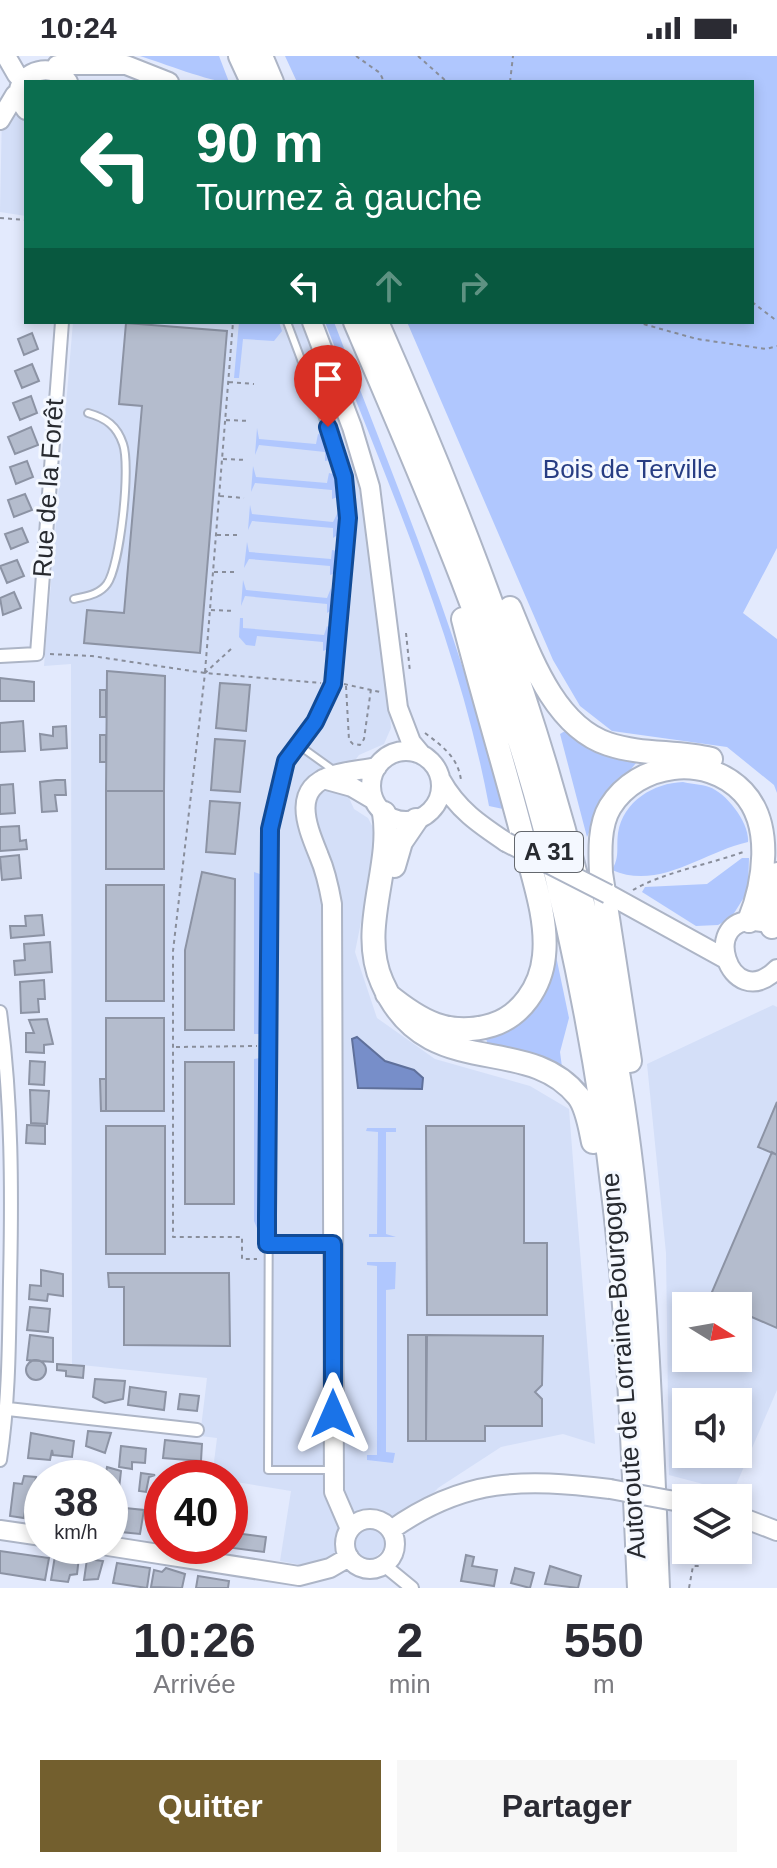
<!DOCTYPE html>
<html lang="fr">
<meta charset="utf-8">
<style>
body{margin:0;font-family:Helvetica,sans-serif;background:#f7f7f7;color:#2b2b33;height:100vh;display:flex;flex-direction:column;font-size:30px;white-space:nowrap}
*{box-sizing:border-box;margin:0}
p{font-size:26px;color:#7c7c81}
.icon{flex:none;width:44px;height:44px;fill:none;stroke:currentColor;stroke-width:2;stroke-linecap:round;stroke-linejoin:round}
.map{position:relative;height:1532px;overflow:hidden}
.details{display:flex;flex-direction:column;background:#fff;flex:1}
.details>*{flex:none}
.hud{position:absolute;left:24px;top:24px;width:730px;height:244px;border-radius:0px;box-shadow:0 4px 12px #0003;background:#0b6e4f;color:#fff;overflow:hidden}
.needle{width:52px;rotate:101deg}
.fabs{position:absolute;left:672px;top:1236px;display:grid;gap:16px}
.fabs a{display:grid;place-items:center;width:80px;height:80px;border-radius:0px;background:#fff;box-shadow:0 4px 12px #0003;font-size:40px}
.speed{position:absolute;left:24px;top:1404px;display:flex;gap:16px;font-size:40px;font-weight:700;text-align:center}
.speed>*{display:grid;place-content:center;width:104px;height:104px;border-radius:50%;background:#fff;box-shadow:0 4px 12px #0003;line-height:1}
.speed small{font-size:20px;font-weight:400}
.speed .limit{border:12px solid #d22;background:#fff;color:#111}
.pin{position:absolute;display:grid;place-items:center;width:68px;height:68px;color:#fff;margin:-82px -34px;border-radius:50% 50% 50% 0;rotate:-45deg;box-shadow:0 0 8px #0007}
.pin .icon{rotate:45deg}
.me{position:absolute;width:88px;margin:-44px;rotate:0deg;stroke-linejoin:round;filter:drop-shadow(0 0 6px #0008)}
.turn{display:flex;align-items:center;gap:28px;height:168px;padding:0 40px;font-size:36px}
.turn .icon{width:104px;height:104px;stroke-width:2.5}
.turn b{display:block;font-size:56px;line-height:68px}
.lanes{display:flex;align-items:center;height:76px;padding:0 40px;background:#0003;justify-content:center;gap:40px;direction:ltr}
.lanes .off{opacity:.35}
.eta{display:flex;justify-content:space-evenly;align-items:center;height:136px;text-align:center}
.eta b{font-size:48px;font-weight:700;line-height:56px}
.action{display:flex;gap:16px;margin-top:auto;padding:16px 40px}
.action a{flex:1;height:92px;border-radius:0px;background:#735f2e;color:#fff;font-size:32px;font-weight:700;line-height:92px;text-align:center}
.action a+a{background:#f7f7f7;color:#2b2b33}
.status{display:flex;justify-content:space-between;align-items:center;height:56px;padding:0 40px;background:#fff;direction:ltr}
.status svg{height:22px;fill:currentColor}
.map>svg:first-child{display:block}
</style>
<div class="status"><b>10:24</b><svg viewBox="0 0 49 12"><path d="M0 12V9h3v3zM5 12V6h3v6zM10 12V3h3v9zM15 12V0h3v12zM26 1h20v11H26zM47 4h2v5h-2z"/></svg></div>
<div class="map">
<svg width="777" height="1532" viewBox="0 0 777 1532">
<rect width="100%" height="100%" fill="#e3eafd"/>
<path fill="#d4dff8" fill-rule="evenodd" d="M2 55 26 62V160L0 156Z
M73 266H306L350 397 367 467 387 616 391 672 384 688 359 699 350 711 346 735 354 753 368 762 378 781 355 896 377 962 435 1003 530 1030 569 1053 595 1388 563 1378 501 1391 438 1432 376 1501 318 1512 280 1505 291 1435 230 1425V1422H212L217 1382 200 1380 207 1322 72 1308 71 608 44 610Z
M773 949 777 951V1334L733 1436 669 1419 666 1197 647 1008ZM686 1250H738V1302H686ZM686 1346H738V1398H686Z"/>
<path fill="#b0c7fe" d="M140 0H219L229 26C210 26 163 7 140 0Z
M285 0H777V492L743 557 777 583V737L774 729 727 691 612 675 580 650 553 604 407 266H752V26H297Z
M239 266H279L282 275 274 285 243 283 239 322H234Z
M325 266H334C395 427 463 585 503 753L489 750C458 583 386 424 325 266Z
M257 372 259 383 316 388 318 378 324 379 330 404 325 405V396L259 389 255 399Z
M253 410 256 421 327 427 329 417 333 418 338 441 332 443V434L255 427 251 436Z
M250 449 252 458 333 466 338 456 339 478 333 482V472L252 465 248 474Z
M247 486 249 496 331 503 332 494 337 495 336 517 330 519V510L249 503 244 512Z
M243 524 246 534 327 542 331 532 332 554 327 557V548L245 540 241 550Z
M240 562H243V572L324 579 327 570 331 573 329 593 323 595V586L257 580 255 590 246 589 239 581Z
M565 675 608 698 636 707 600 752 587 781 560 678Z
M683 726C691 728 701 728 709 731 727 737 750 768 748 786 703 796 659 835 612 814 620 800 616 793 618 777 623 745 654 727 683 726Z
M742 802H749L748 835 731 862 718 869 696 870 642 836 645 831 707 828Z
M254 816 260 818V978H254Z
M556 900 569 962 560 996 562 1011 488 989 486 983C532 968 546 945 556 900Z
M260 1002 259 1177 254 1165V1003Z
M367 1072H396V1076H386V1178L396 1181H369V1178H377L378 1076 366 1075Z
M367 1206H396L395 1233 386 1234V1396L395 1397 393 1407 367 1404V1399H377V1210L367 1209Z"/>
<path fill="#778ec9" stroke="#5f709b" stroke-width="2" d="M357 981 385 1005 414 1014 423 1022 422 1033 358 1032 352 983Z"/>
<path fill="#b4bccd" stroke="#8c93a4" stroke-width="2" d="M126 267 227 275 200 597 84 587 87 554 124 557 142 350 119 348Z
M32 277 38 293 24 299 18 283Z
M32 308 39 325 22 332 15 315Z
M31 340 37 357 20 364 13 347Z
M31 371 38 389 15 398 8 381Z
M27 405 33 421 16 428 10 411Z
M25 438 32 454 14 461 8 444Z
M22 472 28 486 11 493 5 478Z
M17 504 24 520 7 527 0 510Z
M14 536 21 552 3 559 0 542Z
M107 615 165 620 164 735H106Z
M0 622 34 626V645H0Z
M220 627 250 629 246 675 216 672Z
M100 634H106V661H100Z
M23 665 25 695 0 696V667Z
M66 670 67 692 41 694 40 678 53 680V671Z
M100 679H106V706H100Z
M215 683 245 685 240 736 211 734Z
M56 724H65L66 739H55L57 755 42 756 40 726Z
M13 728 15 757 0 758V729Z
M106 735H164V813H106Z
M210 745 240 747 235 798 206 796Z
M19 770 20 785 26 784 27 793 0 795V771Z
M19 799 21 822 2 824 0 801Z
M202 816 235 823 234 974H185V894Z
M106 829H164V945H106Z
M42 859 44 879 11 882 10 870H26L25 860Z
M50 886 52 916 15 919 14 905 25 904 24 888Z
M44 924 45 943H38L39 956 21 957 20 926Z
M106 962H164V1055H106Z
M47 963 53 988 44 989V997L26 996V977H34L29 964Z
M30 1005 45 1006 44 1029 29 1028Z
M185 1006H234V1148H185Z
M100 1023H106V1055H101Z
M30 1034 49 1035 47 1068 31 1067Z
M777 1046V1099L758 1091Z
M27 1069 45 1070V1088L26 1087Z
M106 1070H165V1198H106Z
M426 1070H524V1187H547V1259H427Z
M772 1096 777 1099V1272L738 1255V1250H726L709 1243Z
M41 1214 63 1218V1240L48 1238 47 1245 29 1243 30 1229 41 1230Z
M108 1217H229L230 1290 124 1289V1231H109Z
M30 1251 50 1253 48 1276 27 1274Z
M30 1279 53 1282V1306L27 1304Z
M408 1279H426V1385H408Z
M427 1279 543 1280 542 1329 535 1336 542 1343V1370H485V1385H426Z
M26 1314a10 10 0 1 1 20 0a10 10 0 1 1-20 0Z
M57 1308 84 1310 83 1322 66 1320V1315L57 1314Z
M95 1323 125 1325 123 1343 105 1347 93 1341Z
M130 1331 166 1336 164 1354 128 1349Z
M180 1338 199 1340 197 1355 178 1353Z
M88 1375 111 1377 105 1397 86 1390Z
M31 1377 74 1385 72 1401 53 1399 52 1394 50 1404 28 1402Z
M165 1384 202 1388 201 1405 163 1402Z
M121 1390 146 1393 145 1407 132 1406V1413L119 1411Z
M107 1411 121 1415 119 1433 111 1432 110 1422H105Z
M141 1417 155 1419 149 1421 146 1436 139 1435Z
M24 1420 36 1421 33 1439 42 1440V1460L30 1458 33 1443 27 1442 24 1462 10 1460 14 1427 22 1428Z
M125 1452 144 1454 140 1478 121 1476Z
M235 1477 266 1481 264 1496 233 1492Z
M0 1495 49 1502 45 1524 0 1517Z
M64 1499 79 1501 77 1518 70 1519 68 1526 51 1524 55 1500Z
M466 1499 474 1501 472 1510 497 1514 494 1530 461 1525Z
M87 1503 103 1505 98 1523 84 1524Z
M117 1507 150 1512 147 1532 113 1527Z
M550 1510 581 1520 578 1532 545 1528Z
M166 1512 185 1518 182 1532 151 1531 154 1514 162 1516Z
M515 1512 534 1517 530 1532 511 1527Z
M198 1520 229 1525 228 1532H196Z"/>
<g fill="none" stroke-linecap="round" stroke-linejoin="round">
<g stroke="#adb5c6" stroke-width="10">
<path id="lane" d="M287 266 341 410 348 462 333 628 315 666 286 705 270 773 268 1414H333
M74 543C86 540 99 539 107 528 120 510 131 411 123 388 117 370 106 362 88 357
M297 688 336 716
M267 1188H332"/>
</g>
<g stroke="#adb5c6" stroke-width="16">
<path id="street" d="M0 600 37 598 62 266
M0 956C12 1046 12 1135 10 1226 9 1286 9 1345 0 1404
M8 1353 197 1374
M384 1509 412 1532"/>
</g>
<g stroke="#adb5c6" stroke-width="22">
<path id="secondary" d="M6 0 17 19
M57 9H126L169 26
M26 54C0 21 52 0 68 26
M0 64 15 39
M312 266 352 371 370 431 398 652 411 686 421 698
M371 730a35 35 0 1 1 70 0a35 35 0 1 1-70 0Z
M323 723 352 731 374 744
M441 724C457 753 479 768 506 786
M608 838 724 902
M761 866C696 854 729 961 777 913
M669 1444 686 1447
M738 1460 777 1475
M345 1488a25 25 0 1 1 50 0a25 25 0 1 1-50 0Z
M350 1473 334 1436 332 848C329 831 326 816 319 800 307 770 290 732 334 719 347 715 363 714 377 711
M0 1474 42 1480
M391 1474C464 1422 523 1422 610 1433
M108 1490 299 1520 330 1512 349 1501"/>
</g>
<g stroke="#adb5c6" stroke-width="26">
<path id="highway" d="M240 0 252 26
M261 0 272 26
M355 266C426 431 498 596 544 770 575 893 600 1019 614 1145 629 1273 633 1403 639 1532
M377 266C488 517 575 755 620 1028 647 1194 651 1364 658 1532
M510 552C530 600 554 670 608 688 641 699 677 695 711 703
M384 757C393 812 358 872 382 926 426 1029 526 975 578 1040 587 1051 590 1072 593 1086
M394 810 401 786 416 764
M772 871 777 818
M387 938C420 965 449 982 492 969 521 960 541 931 544 900 548 863 533 822 524 786 505 712 482 638 463 563
M630 1005 601 817C600 796 599 769 610 751 638 706 706 697 743 736 774 769 764 828 749 865"/>
</g>
<path stroke="#898e9b" stroke-width="2" stroke-dasharray="4 4" stroke-linecap="butt" d="M356 0 380 17 384 26
M418 0 447 26
M510 26 513 0
M0 162 26 164
M752 246 777 265
M636 266 697 283 766 293 777 290
M229 326 254 328
M226 364 250 365
M223 403 247 404
M220 440 244 442
M217 479H241
M214 516H237
M211 554 234 555
M406 577 410 616
M231 593 205 617 173 895V1181H242V1203H257
M50 598 92 600 205 617 321 627
M205 616 233 266
M344 628 380 636
M346 630 349 684 353 688 360 689 364 683 371 633
M425 677C442 690 458 701 461 724
M633 834C664 816 711 808 746 795
M176 991 257 990
M689 1532 693 1510H699L702 1494"/>
<use href="#lane" stroke="#fff" stroke-width="6"/>
<use href="#street" stroke="#fff" stroke-width="12"/>
<use href="#secondary" stroke="#fff" stroke-width="18"/>
<use href="#highway" stroke="#fff" stroke-width="22"/>
<g stroke="#adb5c6" stroke-width="22" stroke-linecap="butt">
<path id="secondary-bridge" d="M506 786 608 838
M610 1433 669 1444"/>
</g>
<use href="#secondary-bridge" stroke="#fff" stroke-width="18"/>
</g>
<g fill="none" stroke-linecap="round" stroke-linejoin="round">
<g stroke="#114b97" stroke-width="20">
<path id="route" d="M328 371 344 421 348 462 333 628 315 666 286 705 270 773 267 1160V1188H333V1358"/>
</g>
<use href="#route" stroke="#1a73e8" stroke-width="14"/>
</g>
<g text-anchor="middle" stroke-width="6" stroke-linejoin="round" paint-order="stroke">
<rect fill="#f4f8ff" stroke="#64686e" stroke-width="2" x="515" y="776" width="68" height="40" rx="6"/>
<g font-size="24" font-weight="bold" fill="#272a30">
<text x="549" y="804">A 31</text>
</g>
<g font-size="26" fill="#273d83" stroke="#f4f8ff">
<text x="630" y="422">Bois de Terville</text>
</g>
<g font-size="26" fill="#272a30" stroke="#f4f8ff">
<text transform="translate(48 432) rotate(-86)" y="9">Rue de la Forêt</text>
<text transform="translate(623 1310) rotate(-94)" y="9">Autoroute de Lorraine-Bourgogne</text>
</g>
</g>
</svg>
<div class="fabs">
<a><svg class="needle" viewBox="-14 -14 28 28"><path d="M0-13l5 13h-10z" fill="#e53935"/><path d="M0 13l5-13h-10z" fill="#7c7c81"/></svg></a>
<a><svg class="icon" aria-label="sound" viewBox="0 0 24 24"><path d="M4 9h4l5-4v14l-5-4H4zM17 9q2 3 0 6"/></svg></a>
<a><svg class="icon" aria-label="layers" viewBox="0 0 24 24"><path d="M12 4l9 5-9 5-9-5zM3 14l9 5 9-5"/></svg></a>
</div>
<div class="speed"><div>38<small>km/h</small></div><div class="limit">40</div></div>
<div class="pin" style="left:328px;top:371px;background:#d93025"><svg class="icon" aria-label="arrive" viewBox="0 0 24 24"><path d="M6 21V4h12l-3 4 3 4H6"/></svg></div>
<svg class="me" style="left:333px;top:1358px" viewBox="-20 -20 40 40"><path d="M0-17L14 15 0 8-14 15z" fill="#1a73e8" stroke="#fff" stroke-width="4"/></svg>
<div class="hud">
<div class="turn"><svg class="icon" aria-label="left" viewBox="0 0 24 24"><path d="M17 20v-9H6M10 6l-5 5 5 5"/></svg><div><b>90 m</b>Tournez à gauche</div></div>
<div class="lanes"><svg class="icon" aria-label="left" viewBox="0 0 24 24"><path d="M17 20v-9H6M10 6l-5 5 5 5"/></svg><svg class="icon off" aria-label="ahead" viewBox="0 0 24 24"><path d="M12 20V5M6 11l6-6 6 6"/></svg><svg class="icon off" aria-label="right" viewBox="0 0 24 24"><path d="M7 20v-9h11M14 6l5 5-5 5"/></svg></div>
</div>
</div>
<section class="details">
<div class="eta">
<div><b>10:26</b><p>Arrivée</p></div>
<div><b>2</b><p>min</p></div>
<div><b>550</b><p>m</p></div>
</div>
<div class="action"><a>Quitter</a><a>Partager</a></div>
</section>
